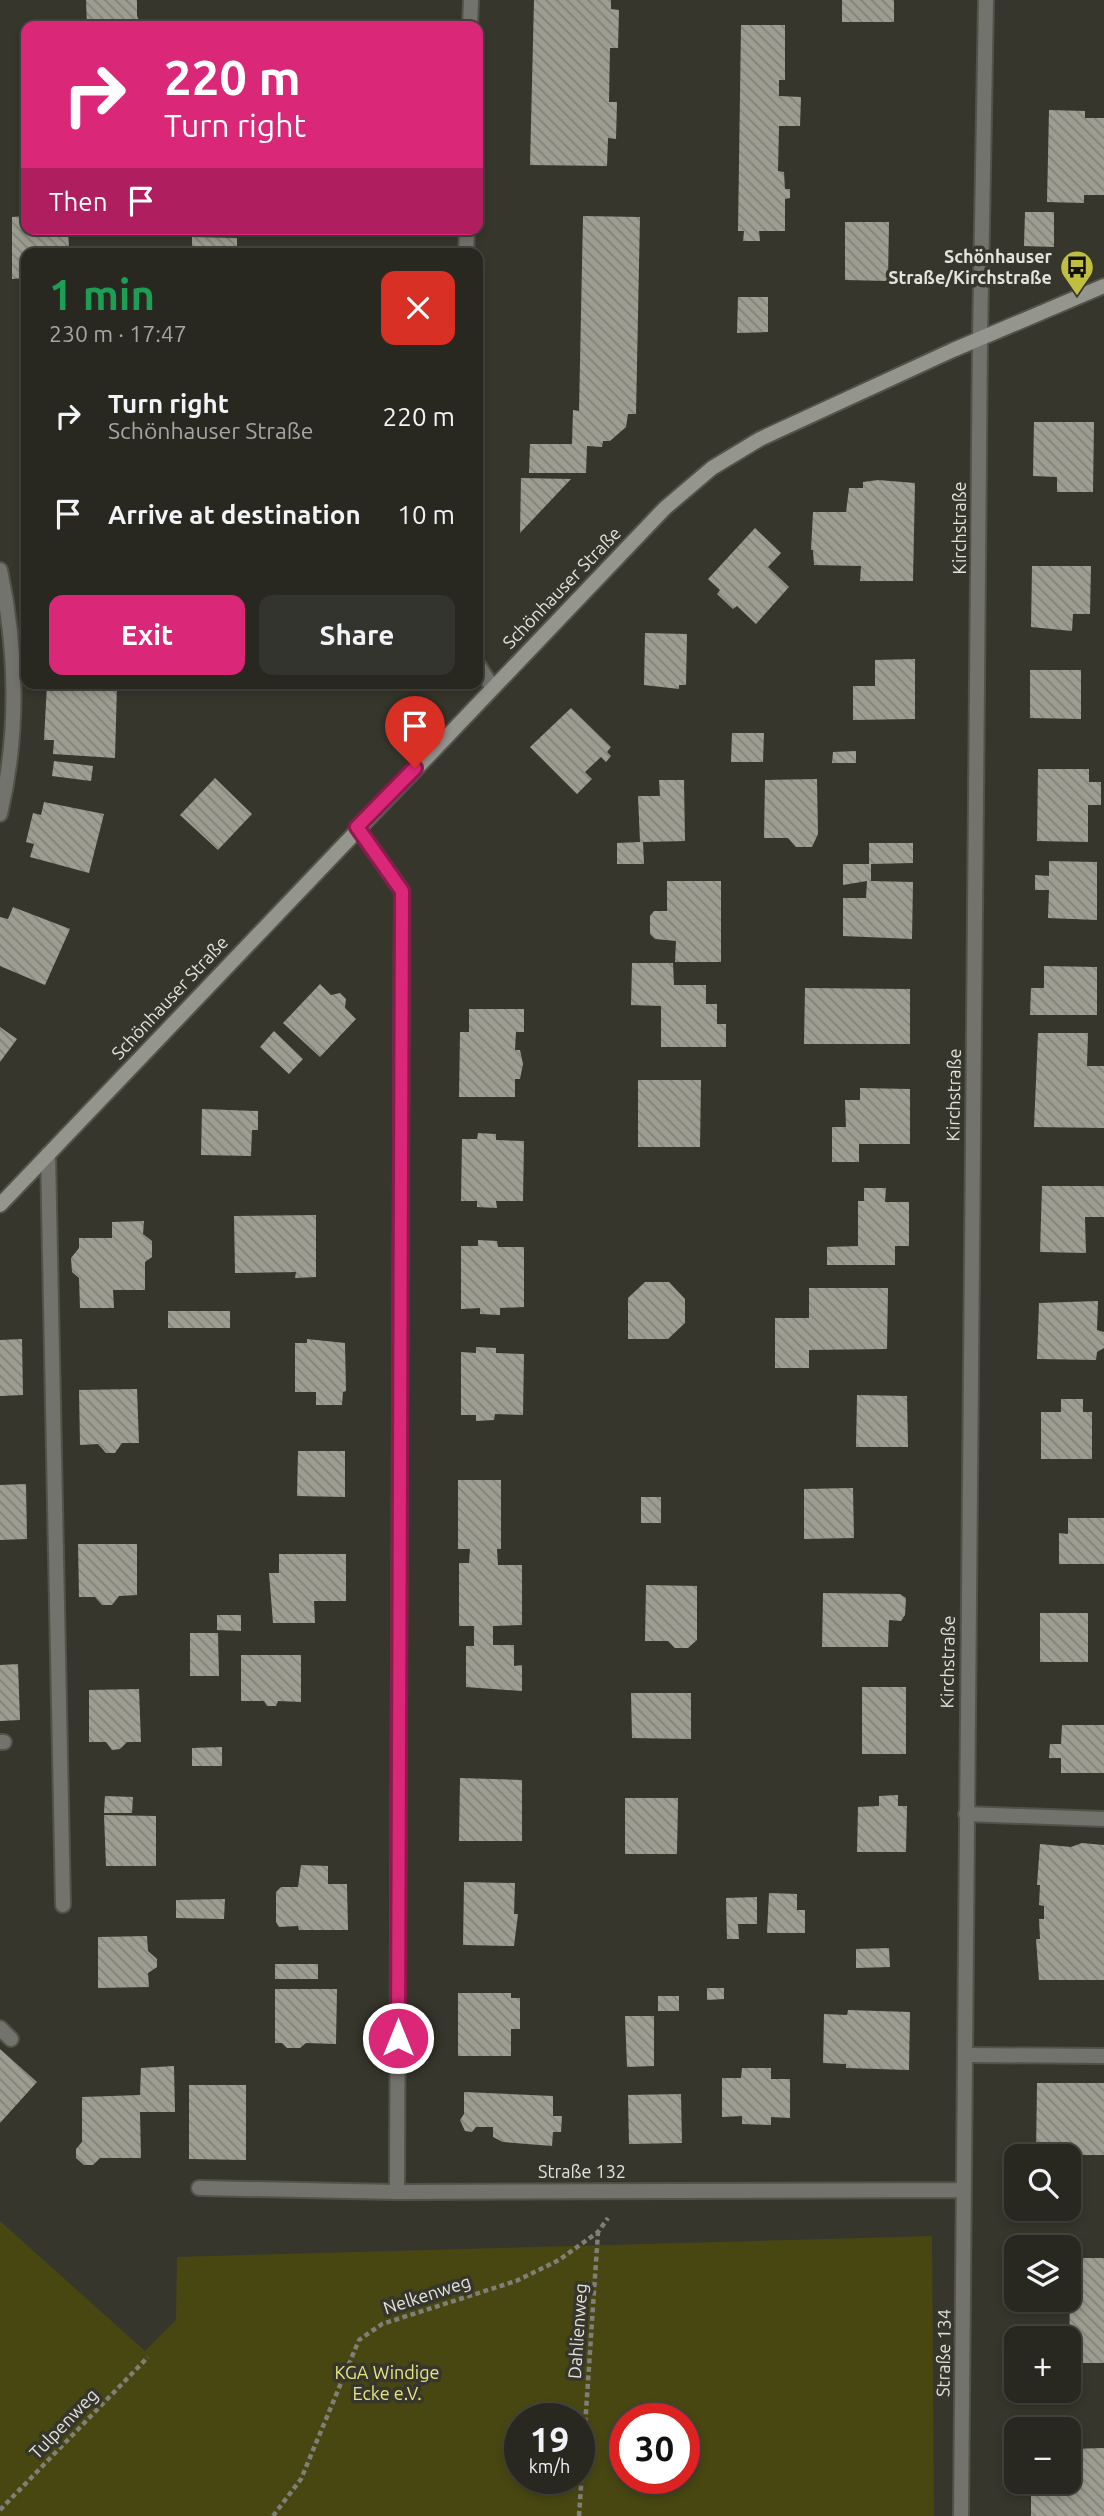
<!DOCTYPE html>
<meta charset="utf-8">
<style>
body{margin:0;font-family:Ubuntu,sans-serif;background:#34342e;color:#f1f3f6;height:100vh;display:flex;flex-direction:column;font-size:26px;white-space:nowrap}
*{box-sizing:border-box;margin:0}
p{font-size:23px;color:#a5a6a5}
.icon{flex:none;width:38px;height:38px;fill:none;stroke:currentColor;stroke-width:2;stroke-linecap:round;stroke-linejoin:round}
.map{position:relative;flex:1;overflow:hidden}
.side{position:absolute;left:21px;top:248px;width:462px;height:441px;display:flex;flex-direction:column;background:#282821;border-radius:14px;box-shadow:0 4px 10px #0003,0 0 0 2px #44443f}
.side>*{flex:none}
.hud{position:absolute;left:21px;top:21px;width:462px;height:214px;border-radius:14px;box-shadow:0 4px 10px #0003,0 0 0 2px #44443f;background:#db2777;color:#fff;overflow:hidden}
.controls{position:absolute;left:1004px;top:2144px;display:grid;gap:14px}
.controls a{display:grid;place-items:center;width:77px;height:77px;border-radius:14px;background:#282821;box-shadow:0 4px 10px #0003,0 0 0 2px #44443f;font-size:35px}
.speed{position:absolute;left:504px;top:2403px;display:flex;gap:14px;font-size:35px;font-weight:700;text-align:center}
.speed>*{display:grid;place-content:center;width:91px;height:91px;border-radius:50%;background:#282821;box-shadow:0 4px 10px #0003,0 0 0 2px #44443f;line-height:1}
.speed small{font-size:18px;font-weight:400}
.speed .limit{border:10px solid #d22;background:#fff;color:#111}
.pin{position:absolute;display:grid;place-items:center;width:60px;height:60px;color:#fff;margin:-72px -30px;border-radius:50% 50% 50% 0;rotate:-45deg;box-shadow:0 0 7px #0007}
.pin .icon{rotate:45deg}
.me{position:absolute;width:77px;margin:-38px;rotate:0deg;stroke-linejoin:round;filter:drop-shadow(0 0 5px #0008)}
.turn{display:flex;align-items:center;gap:24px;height:147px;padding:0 28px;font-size:32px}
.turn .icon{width:91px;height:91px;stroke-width:2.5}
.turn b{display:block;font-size:49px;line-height:60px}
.then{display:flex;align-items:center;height:66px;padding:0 28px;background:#0003;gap:14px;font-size:26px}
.round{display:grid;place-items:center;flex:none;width:74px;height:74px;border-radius:14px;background:#34342e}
.overview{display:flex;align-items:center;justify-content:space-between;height:119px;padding:0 28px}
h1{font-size:42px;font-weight:700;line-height:52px;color:#1e9e55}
.cta{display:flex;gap:14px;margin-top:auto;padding:14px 28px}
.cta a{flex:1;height:80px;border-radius:14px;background:#db2777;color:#fff;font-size:28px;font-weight:700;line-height:80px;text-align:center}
.cta a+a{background:#34342e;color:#f1f3f6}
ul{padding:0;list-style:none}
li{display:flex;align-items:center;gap:21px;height:98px;padding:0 28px}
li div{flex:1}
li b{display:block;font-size:26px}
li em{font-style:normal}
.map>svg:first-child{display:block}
</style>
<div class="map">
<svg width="1104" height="2516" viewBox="0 0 1104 2516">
<defs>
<pattern id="building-back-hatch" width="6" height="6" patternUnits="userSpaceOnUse" patternTransform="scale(1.75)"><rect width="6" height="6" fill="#9d9d91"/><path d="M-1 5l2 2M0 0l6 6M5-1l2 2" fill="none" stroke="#828279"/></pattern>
</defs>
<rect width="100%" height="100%" fill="#36362c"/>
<path fill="#484712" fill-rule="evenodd" d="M0 2221 145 2351 176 2320 177 2257 932 2236 934 2516H0ZM520 2418H579V2478H520ZM625 2418H684V2478H625Z"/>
<path fill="url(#building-back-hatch)" d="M86 0H137V16L142 26H87Z
M534 0H611V9L619 10 618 48H610L609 102H617L616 139 608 138 607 166 530 165Z
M842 0H894V22H842Z
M741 25H785V80H779V96L801 97 800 126H779L778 171 784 172 785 189H790V198L785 199V231H759L760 241H743L744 231H738Z
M1049 110 1085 111V118H1104V195H1084V203L1047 202Z
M1025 212H1054V247L1024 246Z
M26 216V229H68L69 249 73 254H26V278L12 279V217Z
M583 216 640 217 636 414H628L626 427 610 441H603L602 447 587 446 586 473H529L530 444H572L573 410 579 411Z
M845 222H889L888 281 845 280Z
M192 237 237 238V254H192Z
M738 297H768V332L737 333Z
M1034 422H1094L1093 492H1057V477L1033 476Z
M521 478 571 479 520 533Z
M878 480 915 483 913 581H860L861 566 814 565 813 550H811L813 512H846L849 488H863V482Z
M755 528 781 553 768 567 789 587 756 624 737 606 733 609 717 594 720 590 708 579Z
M1032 566H1091L1090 614H1073L1072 631 1031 627Z
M645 633 687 634 686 685H679V689L644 685Z
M915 659V719L853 720V686H875V660Z
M1030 670H1081V719L1030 718Z
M47 684H117L115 758 53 754 54 740H44Z
M571 708 611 747 607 752 611 756 606 762 601 757 585 772 592 779 577 794 530 747Z
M732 733H764L763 762H731Z
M856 751V763H832L833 752Z
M54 761 93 766 91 781 52 776Z
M1038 769H1089V782H1101V805H1088V842L1037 841Z
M215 778 252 814 218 850 180 815Z
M817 779 818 834 812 847H796L788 838H764L765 780Z
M659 780H684L685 841 643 842 644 864H617V843L640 842 638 796H660Z
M44 802 104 814 89 873 30 857 34 844 26 842 33 813 41 815Z
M869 843H913V863L871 864V881L913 882 912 939 843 936V898H866L867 881 843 885V864H869Z
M1049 861 1097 862V920L1048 918 1049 890H1035V875L1049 876Z
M667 881H721V962H675L676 941 655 939 650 934V916L654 911H667Z
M13 907 70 929 45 985 0 966V917L8 919Z
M632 963H673L674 985H706V1004H717V1024H726V1047H661V1006L631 1005Z
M1044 966 1097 967V1015H1030L1031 988H1044Z
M320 984 331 995 340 993 346 999 345 1008 356 1019 320 1057 283 1023Z
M805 988 910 989V1044H804Z
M469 1009H524V1032H516L515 1050H520L523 1064 520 1079H515V1097H459L460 1032H469Z
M0 1027 17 1039 0 1062Z
M274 1031 303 1059 289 1074 260 1047Z
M1038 1033H1088L1087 1066H1104V1128L1034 1127Z
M638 1080H701L700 1147H638Z
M860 1088 910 1089V1144H859V1162H832V1127H846L845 1100H860Z
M202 1109 258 1111V1130H252L251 1156 201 1155Z
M478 1133 496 1134V1140L524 1141 523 1201H496L497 1208 477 1207V1201H461L462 1139H477Z
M1042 1186H1104V1217H1085L1086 1253 1040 1252Z
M864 1188H886L885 1202H909V1246H895V1265H827V1247L858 1246V1201H864Z
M316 1215V1277L295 1278 296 1272 235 1273 234 1216Z
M144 1221 143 1234 152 1241V1257L145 1262V1290H113L114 1308H80L79 1278 72 1272 71 1258 79 1248V1238H112V1222Z
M478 1240 497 1241 498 1247H524V1307L500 1308V1315L480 1314V1308L461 1309V1246H478Z
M645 1282H669L685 1299V1323L668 1339H628V1298Z
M809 1288H888L887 1349 809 1350V1368H775V1318H809Z
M1098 1301 1097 1330 1104 1332V1348L1097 1352 1096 1360 1037 1359 1039 1303Z
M168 1311H230V1328H168Z
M22 1339 23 1395 0 1396V1340Z
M307 1339 345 1343 346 1391 343 1392 342 1405H316V1392H295V1343H307Z
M476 1347 496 1348V1353L524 1354 523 1415 495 1414 494 1420 476 1421V1415H461V1352L476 1353Z
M137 1389 139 1443H122L115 1453H106L98 1444 80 1445 79 1390Z
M857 1395 907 1396 908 1447H856Z
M1061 1399H1083V1412H1092V1459H1041V1412H1061Z
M298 1451H345V1497L297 1496Z
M458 1480H501V1549H497L498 1565H522V1625L493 1626V1645H514V1666L522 1665V1691L466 1687V1646H474V1626H459V1563H469L470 1549H458Z
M26 1484 27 1539 0 1540V1485Z
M853 1488 854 1538 804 1539V1489Z
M641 1497H661V1523H641Z
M1068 1518H1104V1564H1059V1533L1068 1534Z
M78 1544H137V1595L119 1596 112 1605H102L95 1597H79Z
M279 1554H346V1601H314L315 1623H273L269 1573H279Z
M646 1585 697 1586V1640L688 1648H675L668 1641H645Z
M823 1593 900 1594 906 1598 905 1615 901 1621 889 1620 888 1647H822Z
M1040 1613H1088V1662H1040Z
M217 1615H241V1631L217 1630Z
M190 1633H218L219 1676H190Z
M241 1655H301V1702L278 1701 276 1706H267L264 1701H241Z
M18 1664 20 1720 0 1721V1665Z
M862 1687H906V1754H862Z
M139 1689 141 1742H127L120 1749 112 1750 106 1742H89V1690Z
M631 1693H691V1739L632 1738Z
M1062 1725H1104V1773H1061V1758H1049L1050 1744H1061Z
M222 1747V1766H192V1748Z
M460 1778 522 1780V1841H459Z
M898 1795V1806H907L906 1852H857L858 1807 879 1806V1796Z
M105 1796 133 1797 132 1813H104Z
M625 1798H678L677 1854H625Z
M104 1815 156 1816V1866H106Z
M1082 1843 1104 1845V1980H1039L1036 1939H1040L1039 1919H1044V1906L1039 1905 1040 1885H1037L1040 1844 1071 1847Z
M301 1865 328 1866V1884H347L348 1930H299L298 1926 279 1927 276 1922V1892L281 1887H298Z
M464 1882 515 1883 514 1914H518L514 1946 463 1945Z
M769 1893 797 1894V1910H805V1933H767Z
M757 1897V1924H738L739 1939H727L726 1898Z
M225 1899 224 1919 176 1918V1900Z
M147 1936 148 1951 157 1959V1967L148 1973 149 1987 98 1988V1937Z
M889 1948 890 1967 856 1968V1949Z
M275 1964H318V1979H275Z
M707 1988H724V1999L707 2000Z
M275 1989H337L336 2044 306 2043 300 2048H287L282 2043H275Z
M458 1993H511V1998H520V2029H511V2056H458Z
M658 1996H679V2011H658Z
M848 2010 910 2012 909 2070 846 2068V2064L823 2063 824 2014 847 2015Z
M625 2016H654V2066L627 2067Z
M0 2049 37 2082 0 2123Z
M174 2066 175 2112H140L141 2158H100L93 2165H84L76 2158V2149L82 2142V2097L140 2095 141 2068Z
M742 2068H771V2079H790V2118L771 2117V2125L742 2124V2116L722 2117V2078H741Z
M1037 2083H1104V2155H1036Z
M189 2085H246V2160L189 2159Z
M464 2092 553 2096V2116H562L561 2132H553L552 2146 503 2142 493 2137V2127H476L472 2132 465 2131 460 2120 464 2114Z
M681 2094 682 2143 629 2144 628 2095Z
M1069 2258H1104V2363H1070Z
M1104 2448V2516H1031V2482H1069V2449Z"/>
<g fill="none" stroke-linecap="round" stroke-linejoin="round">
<g stroke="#525248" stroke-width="18">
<path id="lane" d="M0 570C17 649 19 734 0 814
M48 1154 63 1905
M0 1742H4
M966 1814 1104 1819
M0 2028 11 2039
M966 2055 1104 2056"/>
</g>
<g stroke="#525248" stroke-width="18">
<path id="street" d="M470 26 471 0
M466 254 467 229
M478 665 493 688
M357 827 402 891 397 2192
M199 2188 397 2192 964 2190
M961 2516 980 338 986 0"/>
</g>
<g stroke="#525248" stroke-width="18">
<path id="secondary" d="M0 1205 665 508 712 468 760 439 953 350 1104 286"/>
</g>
<path stroke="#7e7f76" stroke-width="4.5" stroke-dasharray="5 3.5" stroke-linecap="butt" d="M0 2510 148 2357
M273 2516 301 2479 359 2340 382 2324 516 2281 559 2260 598 2232 608 2218
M579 2516 598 2232"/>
<use href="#lane" stroke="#72736d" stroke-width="14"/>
<use href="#street" stroke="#72736d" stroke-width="14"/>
<use href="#secondary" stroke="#94958d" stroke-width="14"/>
</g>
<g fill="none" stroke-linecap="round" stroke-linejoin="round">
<g stroke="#8e194d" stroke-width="18">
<path id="route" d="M398 2038 402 891 357 827 415 768"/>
</g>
<use href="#route" stroke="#db2777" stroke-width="12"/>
</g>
<defs>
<g id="bus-pin" transform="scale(1.75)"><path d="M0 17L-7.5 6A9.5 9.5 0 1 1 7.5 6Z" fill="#c0be41" stroke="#36362c"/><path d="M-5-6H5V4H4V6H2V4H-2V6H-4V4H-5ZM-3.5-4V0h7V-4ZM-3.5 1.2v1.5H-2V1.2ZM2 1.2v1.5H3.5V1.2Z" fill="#111"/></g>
</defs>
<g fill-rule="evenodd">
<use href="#bus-pin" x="1077" y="267"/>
</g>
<g text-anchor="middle" stroke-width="7" stroke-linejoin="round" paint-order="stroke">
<g font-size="18" font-weight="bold" fill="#e2e3dc" stroke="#36362c" text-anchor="end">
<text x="1052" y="263">Schönhauser<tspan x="1052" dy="21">Straße/Kirchstraße</tspan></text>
</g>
<g font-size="18" fill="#e2e3dc" stroke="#36362c">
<text transform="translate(960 528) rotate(-90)" y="6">Kirchstraße</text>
<text transform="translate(562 588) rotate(-46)" y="6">Schönhauser Straße</text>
<text transform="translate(170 998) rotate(-47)" y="6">Schönhauser Straße</text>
<text transform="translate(954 1095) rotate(-89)" y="6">Kirchstraße</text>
<text transform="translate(948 1662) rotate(-89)" y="6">Kirchstraße</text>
<text x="582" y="2178">Straße 132</text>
<text transform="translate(427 2295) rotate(-18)" y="6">Nelkenweg</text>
<text transform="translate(578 2331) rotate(-86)" y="6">Dahlienweg</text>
<text transform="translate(944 2353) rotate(-89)" y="6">Straße 134</text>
<text transform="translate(64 2424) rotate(-46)" y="6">Tulpenweg</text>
</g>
<g font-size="18" fill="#e5e586" stroke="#36362c">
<text x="387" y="2379">KGA Windige<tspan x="387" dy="21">Ecke e.V.</tspan></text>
</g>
</g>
</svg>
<div class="controls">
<a><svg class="icon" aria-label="search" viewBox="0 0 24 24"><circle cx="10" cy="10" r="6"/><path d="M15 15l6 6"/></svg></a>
<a><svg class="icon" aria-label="layers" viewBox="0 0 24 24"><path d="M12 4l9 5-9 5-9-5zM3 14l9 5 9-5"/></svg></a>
<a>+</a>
<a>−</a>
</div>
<div class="speed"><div>19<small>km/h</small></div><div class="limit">30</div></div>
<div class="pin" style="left:415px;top:768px;background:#d93025"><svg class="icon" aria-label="arrive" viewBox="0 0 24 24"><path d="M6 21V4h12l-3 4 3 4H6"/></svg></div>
<svg class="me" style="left:398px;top:2038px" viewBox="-20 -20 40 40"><circle r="17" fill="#db2777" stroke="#fff" stroke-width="3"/><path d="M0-11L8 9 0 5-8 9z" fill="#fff"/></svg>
<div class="hud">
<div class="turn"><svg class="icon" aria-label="right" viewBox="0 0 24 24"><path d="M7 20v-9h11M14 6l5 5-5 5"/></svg><div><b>220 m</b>Turn right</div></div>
<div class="then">Then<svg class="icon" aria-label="arrive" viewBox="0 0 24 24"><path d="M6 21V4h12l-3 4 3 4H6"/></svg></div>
</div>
<section class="side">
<div class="overview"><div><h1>1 min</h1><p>230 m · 17:47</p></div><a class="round" style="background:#d93025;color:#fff"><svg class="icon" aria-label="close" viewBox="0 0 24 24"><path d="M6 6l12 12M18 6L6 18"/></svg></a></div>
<ul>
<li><svg class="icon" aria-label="right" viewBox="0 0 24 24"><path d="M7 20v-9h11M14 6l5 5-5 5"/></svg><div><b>Turn right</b><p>Schönhauser Straße</p></div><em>220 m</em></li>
<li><svg class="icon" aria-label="arrive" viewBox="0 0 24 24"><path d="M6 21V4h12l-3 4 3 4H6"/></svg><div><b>Arrive at destination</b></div><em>10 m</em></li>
</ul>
<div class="cta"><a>Exit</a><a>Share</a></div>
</section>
</div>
